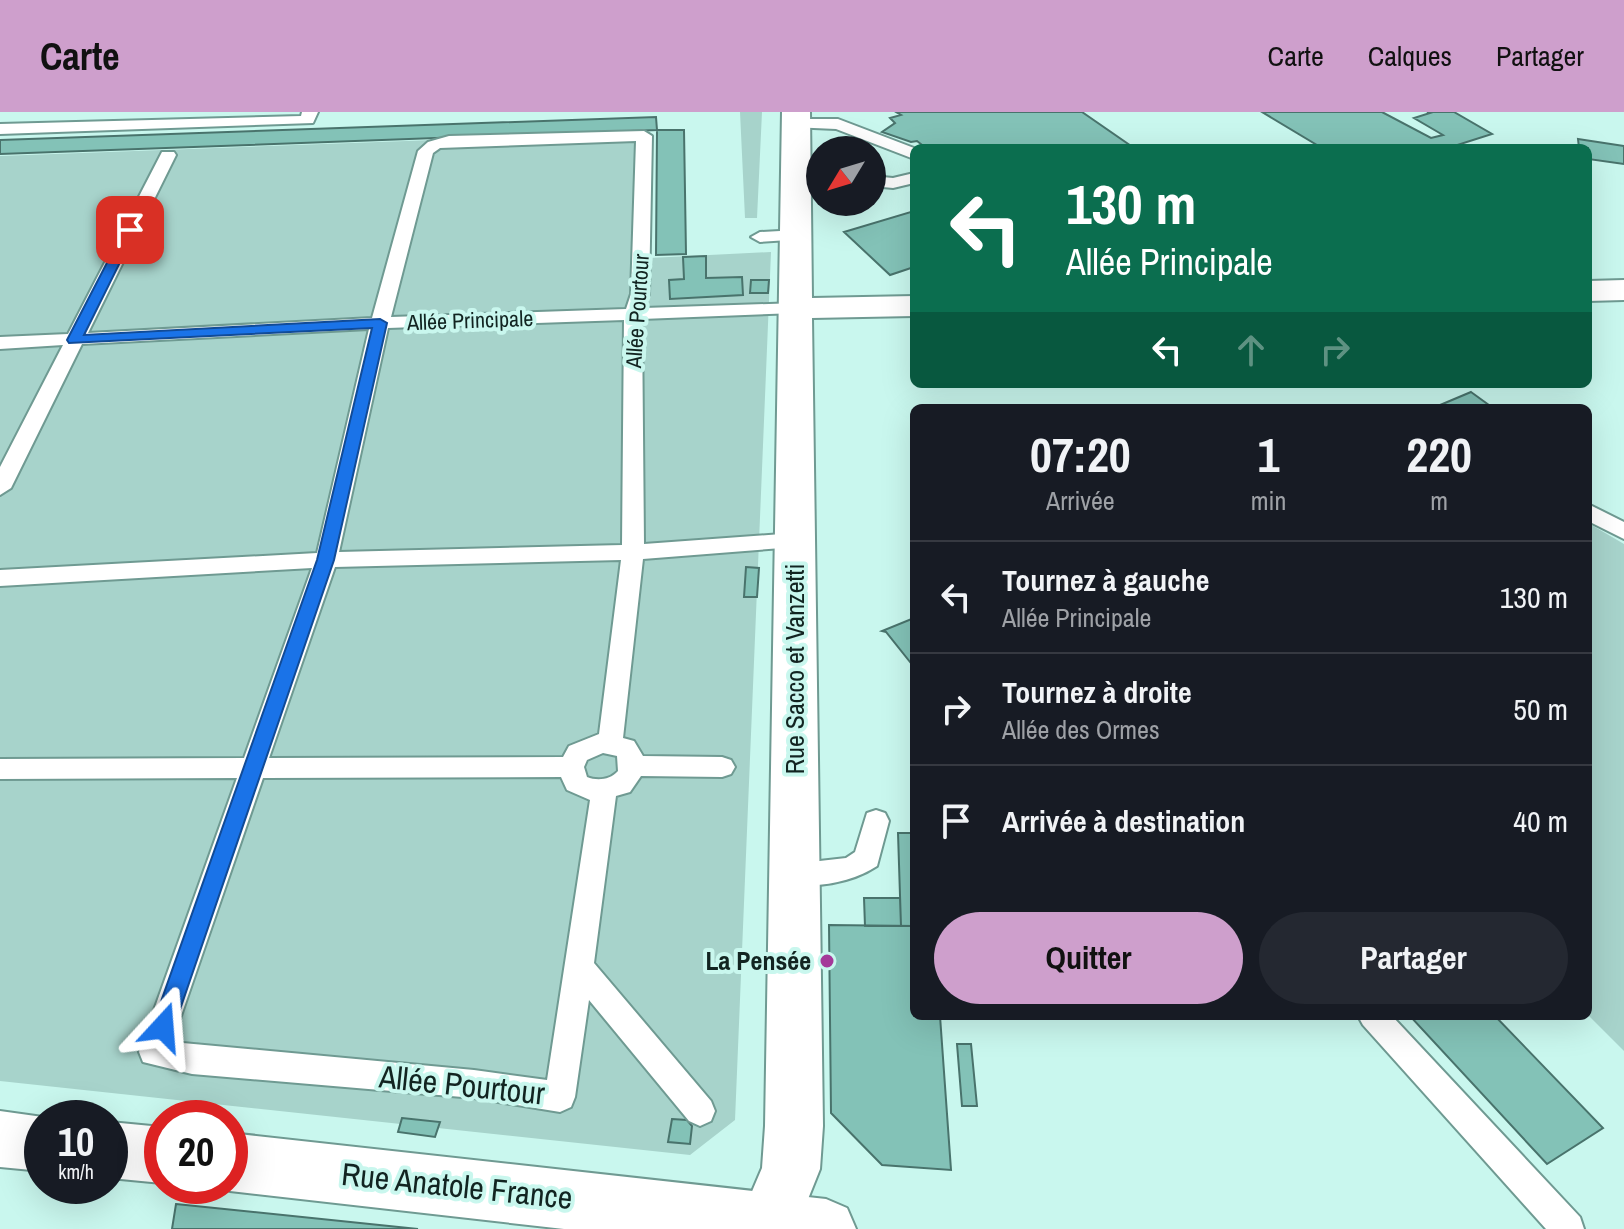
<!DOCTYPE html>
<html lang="fr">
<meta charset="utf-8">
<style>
body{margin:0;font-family:"Archivo Narrow",sans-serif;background:#242831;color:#f1f3f6;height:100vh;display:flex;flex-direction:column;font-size:30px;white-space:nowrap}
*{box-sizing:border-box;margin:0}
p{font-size:26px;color:#9ea1a6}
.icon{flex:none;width:44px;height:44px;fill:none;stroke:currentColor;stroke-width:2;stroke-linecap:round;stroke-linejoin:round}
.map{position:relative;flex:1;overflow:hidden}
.panel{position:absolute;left:910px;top:292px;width:682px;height:616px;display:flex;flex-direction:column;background:#171b24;border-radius:12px;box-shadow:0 8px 32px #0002}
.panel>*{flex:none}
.banner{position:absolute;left:910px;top:32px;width:682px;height:244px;border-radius:12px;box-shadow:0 8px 32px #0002;background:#0b6e4f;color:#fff;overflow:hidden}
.needle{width:52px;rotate:232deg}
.fabs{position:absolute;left:806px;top:24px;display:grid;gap:16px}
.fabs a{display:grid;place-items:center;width:80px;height:80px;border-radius:50%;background:#171b24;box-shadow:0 8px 32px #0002;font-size:40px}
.speed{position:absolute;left:24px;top:988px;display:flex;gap:16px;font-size:40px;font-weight:700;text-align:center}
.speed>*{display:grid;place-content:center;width:104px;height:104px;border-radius:50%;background:#171b24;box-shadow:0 8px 32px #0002;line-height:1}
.speed small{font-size:20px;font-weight:400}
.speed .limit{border:12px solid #d22;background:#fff;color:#111}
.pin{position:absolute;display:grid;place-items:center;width:68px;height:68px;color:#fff;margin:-34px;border-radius:16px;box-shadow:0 4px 12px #0006}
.me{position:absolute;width:88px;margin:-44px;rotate:19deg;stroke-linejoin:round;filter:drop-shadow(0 0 6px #0008)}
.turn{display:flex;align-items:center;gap:28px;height:168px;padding:0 24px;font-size:36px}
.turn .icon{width:104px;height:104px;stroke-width:2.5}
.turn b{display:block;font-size:56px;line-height:68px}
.lanes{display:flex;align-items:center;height:76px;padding:0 24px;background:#0003;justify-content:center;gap:40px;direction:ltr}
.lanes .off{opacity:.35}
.eta{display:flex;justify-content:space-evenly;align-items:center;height:136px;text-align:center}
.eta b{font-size:48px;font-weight:800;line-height:56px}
.cta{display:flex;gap:16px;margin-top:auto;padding:16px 24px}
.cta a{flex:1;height:92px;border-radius:48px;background:#ce9fcc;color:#111;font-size:32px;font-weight:800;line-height:92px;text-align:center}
.cta a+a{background:#242831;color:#f1f3f6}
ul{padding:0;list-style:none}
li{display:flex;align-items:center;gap:24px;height:112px;padding:0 24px;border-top:2px solid #363941}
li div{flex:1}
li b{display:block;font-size:30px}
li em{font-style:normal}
header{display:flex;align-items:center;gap:48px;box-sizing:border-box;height:112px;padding:0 40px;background:#ce9fcc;color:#111}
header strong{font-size:38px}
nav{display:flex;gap:44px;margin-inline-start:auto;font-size:28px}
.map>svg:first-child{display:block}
</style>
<header>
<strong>Carte</strong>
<nav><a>Carte</a><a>Calques</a><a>Partager</a></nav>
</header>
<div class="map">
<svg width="1624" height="1117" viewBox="0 0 1624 1117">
<rect width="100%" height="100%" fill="#c9f7ee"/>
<path fill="#a7d3cb" d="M740 0H762L757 106H745Z
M650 20 649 146 771 140 735 1008 690 1043 0 969V44Z
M1588 411 1624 432V939L1588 903Z"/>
<path fill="#83c2b7" stroke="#49736c" stroke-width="2" d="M896 0H1082L1134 36H926L917 29 911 30 882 20 895 11 890 6 901 3Z
M1262 0H1382L1431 26 1443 23 1414 6 1430 1 1427 0H1454L1492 22 1448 36H1322Z
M656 5 657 18 0 42V28Z
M657 18H684L686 142 656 143Z
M1578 27 1624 34V52L1588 47V36H1579Z
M914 99V155L890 163 844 120Z
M706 144V166L742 165 743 183 670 187 669 168 684 167 683 145Z
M751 168H769L768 181H750Z
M1471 280 1493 296H1433Z
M746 455 759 456 757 485H744Z
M914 506V555L886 520 882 519Z
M898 721H914V814H901Z
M864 786H900L901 814H865Z
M829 813 914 814V904H940L951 1058 882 1053 831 1001Z
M1410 904H1495L1603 1016 1547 1052Z
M957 932H971L977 994H962Z
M402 1006 440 1010 435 1025 398 1020Z
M672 1007 687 1008 692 1014 690 1032 668 1030Z
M176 1092 418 1117H172Z"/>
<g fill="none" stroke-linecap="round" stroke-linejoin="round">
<g stroke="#6f9a92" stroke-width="4">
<path id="lane" d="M302 0H318L313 11 0 22V12L301 4Z
M796 7H838L914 36V47L836 17 791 15 788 12Z
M644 19 652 24 649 182 644 196 797 191 806 196 797 201 642 207 644 432 795 421 803 423 806 428 803 433 795 435 643 447 623 626 634 629 643 644 722 645 731 648 735 655 731 662 722 665 641 664 630 680 616 684 594 851 711 989 715 999 711 1009 700 1014 689 1009 589 888 575 985 571 995 560 1000 474 986 192 962 143 950 139 940 237 666 0 667V647L244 646 312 456 0 474V458L317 441 369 217 82 232 11 376 0 383V355L63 233 0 237V225L68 222 162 40H174L176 43 88 221 372 206 418 39 428 30 449 24ZM636 29 631 182 626 197 391 205 433 41 440 36ZM624 208 622 433 339 440 388 216ZM621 448 599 622 569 634 563 645 269 646 335 455ZM603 641 617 644 618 659C610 668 597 669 587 665L584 655 587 648ZM561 665 567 678 590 688 547 968 474 958 172 930 263 666Z
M914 61V71L893 76 872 74V64L893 66Z
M798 118 807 123 804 127 760 130 751 125 760 120Z
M1588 392 1624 410V427L1588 409Z
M876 698 885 701 889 709 877 754C853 770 812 779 784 769L780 761 784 753 846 746 855 740 867 701Z
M1358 904H1392L1580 1105 1584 1117H1546L1363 913Z"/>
</g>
<g stroke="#6f9a92" stroke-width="4">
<path id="street" d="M782 0H810L812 186 914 184V204L812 206 823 1014 820 1057 796 1117H736L762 1056 765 1014Z
M1624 168V188L1588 189V169Z"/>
</g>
<g stroke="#6f9a92" stroke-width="4">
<path id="secondary" d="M0 999 50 1006H42V1059L0 1055Z
M110 1010 162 1015V1071L110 1066Z
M230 1021 826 1087 847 1096 856 1117H564L230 1079 219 1074H230Z"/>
</g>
<use href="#lane" fill="#fff" fill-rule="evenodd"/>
<use href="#street" fill="#fff" fill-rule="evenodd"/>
<use href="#secondary" fill="#fff" fill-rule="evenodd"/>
</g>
<path fill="#1a73e8" stroke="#114b97" stroke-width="2" d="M130 115 136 118 84 223 380 207 387 211 334 448 174 915 171 922 163 925 155 922 152 915 317 448 372 216 69 231 67 228 124 118Z"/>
<circle fill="#a43999" stroke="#c9f7ee" stroke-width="3" cx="827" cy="849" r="8"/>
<g text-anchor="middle" stroke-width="8" stroke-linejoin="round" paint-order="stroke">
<g font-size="22" fill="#122421" stroke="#c9f7ee">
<text transform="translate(637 199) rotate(-86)" y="8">Allée Pourtour</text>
<text transform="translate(470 208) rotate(-2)" y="8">Allée Principale</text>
</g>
<g font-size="26" fill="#122421" stroke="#c9f7ee">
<text transform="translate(795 557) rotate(-90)" y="9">Rue Sacco et Vanzetti</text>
</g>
<g font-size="26" font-weight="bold" fill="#122421" stroke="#c9f7ee" text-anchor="end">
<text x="811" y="858">La Pensée</text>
</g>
<g font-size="32" fill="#122421" stroke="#c9f7ee">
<text transform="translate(462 973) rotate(6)" y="11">Allée Pourtour</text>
<text transform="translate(457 1074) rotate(6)" y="11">Rue Anatole France</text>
</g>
</g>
</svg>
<div class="fabs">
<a><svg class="needle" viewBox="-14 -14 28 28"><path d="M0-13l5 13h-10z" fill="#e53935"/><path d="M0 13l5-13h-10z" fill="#9ea1a6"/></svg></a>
</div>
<div class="speed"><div>10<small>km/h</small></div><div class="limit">20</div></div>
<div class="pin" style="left:130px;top:118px;background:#d93025"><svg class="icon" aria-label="arrive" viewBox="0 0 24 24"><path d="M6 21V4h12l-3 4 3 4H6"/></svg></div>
<svg class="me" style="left:163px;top:915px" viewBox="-20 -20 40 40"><path d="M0-17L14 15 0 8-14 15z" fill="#1a73e8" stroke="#fff" stroke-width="4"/></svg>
<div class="banner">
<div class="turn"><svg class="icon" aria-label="left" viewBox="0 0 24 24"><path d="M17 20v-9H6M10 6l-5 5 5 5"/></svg><div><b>130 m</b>Allée Principale</div></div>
<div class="lanes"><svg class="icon" aria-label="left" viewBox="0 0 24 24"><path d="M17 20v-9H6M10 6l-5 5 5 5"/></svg><svg class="icon off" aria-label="ahead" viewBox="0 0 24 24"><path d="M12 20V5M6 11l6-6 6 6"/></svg><svg class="icon off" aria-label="right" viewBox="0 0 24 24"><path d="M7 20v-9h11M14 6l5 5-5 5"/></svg></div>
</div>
<section class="panel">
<div class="eta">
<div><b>07:20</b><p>Arrivée</p></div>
<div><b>1</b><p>min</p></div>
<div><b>220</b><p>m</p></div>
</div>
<ul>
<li><svg class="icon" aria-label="left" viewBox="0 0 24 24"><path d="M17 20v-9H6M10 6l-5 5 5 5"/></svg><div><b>Tournez à gauche</b><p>Allée Principale</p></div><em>130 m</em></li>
<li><svg class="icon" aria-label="right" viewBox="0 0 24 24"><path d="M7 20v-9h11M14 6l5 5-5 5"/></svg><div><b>Tournez à droite</b><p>Allée des Ormes</p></div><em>50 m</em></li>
<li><svg class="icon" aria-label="arrive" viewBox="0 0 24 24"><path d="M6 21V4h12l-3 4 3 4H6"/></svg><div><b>Arrivée à destination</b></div><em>40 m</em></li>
</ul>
<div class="cta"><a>Quitter</a><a>Partager</a></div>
</section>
</div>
